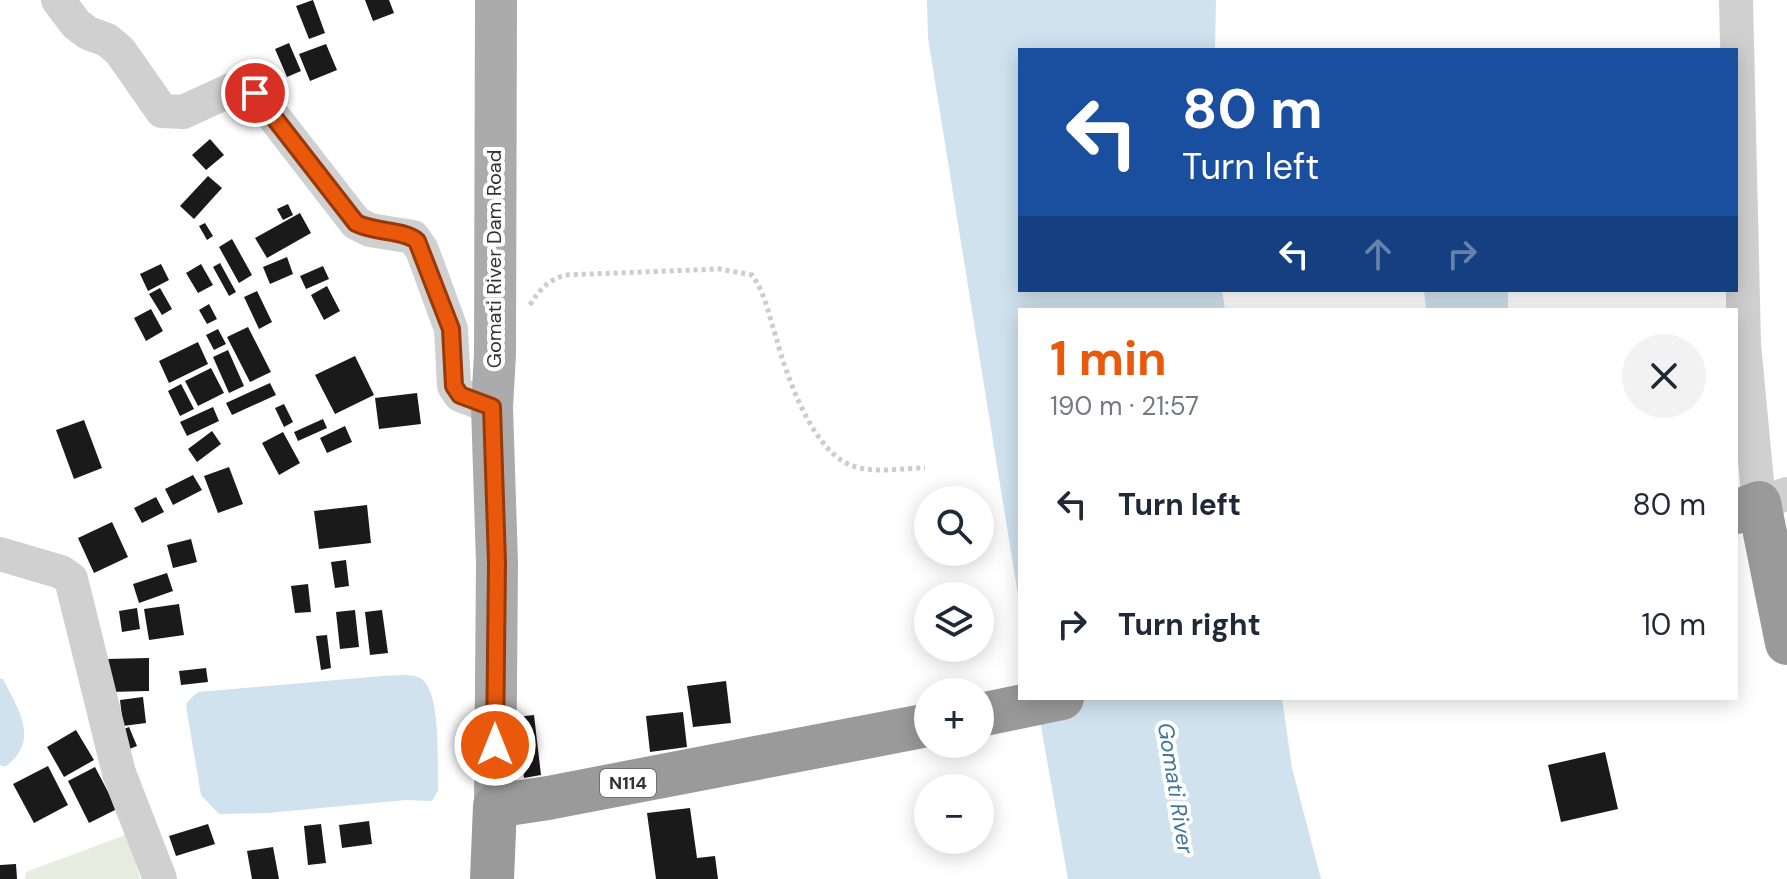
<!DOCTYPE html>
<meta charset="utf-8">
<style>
body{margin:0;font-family:"DM Sans",sans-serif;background:#f2f2f3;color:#1f2937;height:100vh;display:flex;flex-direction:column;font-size:30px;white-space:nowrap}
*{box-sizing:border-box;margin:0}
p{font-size:26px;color:#747a83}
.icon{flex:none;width:44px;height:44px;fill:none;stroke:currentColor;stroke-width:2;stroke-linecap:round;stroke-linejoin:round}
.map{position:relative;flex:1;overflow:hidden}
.details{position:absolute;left:1018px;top:308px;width:720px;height:392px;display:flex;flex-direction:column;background:#fff;border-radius:0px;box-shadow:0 4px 20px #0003}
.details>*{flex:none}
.guide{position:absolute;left:1018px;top:48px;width:720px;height:244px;border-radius:0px;box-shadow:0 4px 20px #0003;background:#1a4fa0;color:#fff;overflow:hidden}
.tools{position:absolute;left:914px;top:486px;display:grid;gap:16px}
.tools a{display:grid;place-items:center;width:80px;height:80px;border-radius:50%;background:#fff;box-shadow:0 4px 20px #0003;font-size:40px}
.pin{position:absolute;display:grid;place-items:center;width:68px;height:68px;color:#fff;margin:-34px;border:4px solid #fff;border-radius:50%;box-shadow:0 2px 8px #0007}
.me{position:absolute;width:88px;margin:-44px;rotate:0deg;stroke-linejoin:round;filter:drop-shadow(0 0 6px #0008)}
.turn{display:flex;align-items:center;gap:28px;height:168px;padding:0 32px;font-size:36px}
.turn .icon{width:104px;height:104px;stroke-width:2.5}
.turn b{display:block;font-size:56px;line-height:68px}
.lanes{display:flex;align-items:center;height:76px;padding:0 32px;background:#0003;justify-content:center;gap:40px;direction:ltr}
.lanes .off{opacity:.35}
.round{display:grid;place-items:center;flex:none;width:84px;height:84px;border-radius:42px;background:#f2f2f3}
.head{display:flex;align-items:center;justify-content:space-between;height:136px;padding:0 32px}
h1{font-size:48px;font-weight:700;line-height:60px;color:#ea580c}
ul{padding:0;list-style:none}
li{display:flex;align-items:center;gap:24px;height:120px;padding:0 32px}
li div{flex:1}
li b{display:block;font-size:30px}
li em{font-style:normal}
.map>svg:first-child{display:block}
</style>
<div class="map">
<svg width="1787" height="879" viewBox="0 0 1787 879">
<rect width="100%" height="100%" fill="#fff"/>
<path fill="#e6ecdf" d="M128 834 140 879H25L26 872Z"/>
<path fill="#cfe2ee" d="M927 0H1216L1215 50H1020V290H1222L1225 310H1020V608L928 38Z
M1424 290H1508V310H1426Z
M382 676C393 676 410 673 420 678 442 689 437 767 438 790L432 801 406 800 268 813 219 814 201 795 186 706 188 701 198 692Z
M0 679H3C18 709 41 741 5 767L0 765Z
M1036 698H1282L1292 768 1321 879H1068Z"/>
<path fill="#1a1a1a" d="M313 0 325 33 309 39 296 6Z
M365 0H389L394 13 373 21Z
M289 43 301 71 287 77 275 49Z
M326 44 337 70 310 81 299 54Z
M210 139 224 155 206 170 192 155Z
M208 176 222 188 194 219 180 206Z
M288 204 293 215 283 220 277 209Z
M300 213 311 233 267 258 255 238Z
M205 223 213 236 207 240 199 226Z
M232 239 252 275 239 283 219 247Z
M287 257 293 274 270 284 263 267Z
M220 263 236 292 229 296 213 267Z
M161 264 169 280 148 291 140 274Z
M201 264 213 285 198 293 186 273Z
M323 266 329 279 306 289 300 276Z
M327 286 340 311 324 320 311 295Z
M160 288 172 309 162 315 149 294Z
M257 291 272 322 259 329 244 297Z
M209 304 217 319 207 324 199 310Z
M151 309 163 331 146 341 134 318Z
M248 327 271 372 250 382 227 337Z
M218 329 226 344 214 350 206 335Z
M198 342 208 364 169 383 159 361Z
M228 350 244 386 229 393 213 357Z
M355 356 374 395 335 414 315 375Z
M211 368 224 393 198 406 185 381Z
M270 383 276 395 232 415 226 403Z
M181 384 194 409 180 416 168 391Z
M417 393 421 424 379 429 375 398Z
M284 404 293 422 284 427 275 408Z
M213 407 219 421 187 436 180 422Z
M323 419 327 428 298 441 294 432Z
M84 420 102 468 74 479 56 430Z
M345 426 352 442 327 453 320 438Z
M212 431 221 444 197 462 188 449Z
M283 432 300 463 279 475 262 443Z
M229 467 243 504 218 513 204 476Z
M193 475 202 490 173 505 165 489Z
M156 497 164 512 142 523 134 508Z
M367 505 371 543 319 549 314 511Z
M112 522 128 557 94 573 78 538Z
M191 539 197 562 173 568 167 545Z
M346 560 349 586 335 588 331 562Z
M167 573 173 591 139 603 133 584Z
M308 584 311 612 295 613 291 586Z
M179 604 184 635 149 640 144 609Z
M137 608 140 629 122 632 119 611Z
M355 610 359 647 340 649 336 612Z
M382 610 388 653 370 655 365 612Z
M327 635 331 668 321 670 316 636Z
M149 658V691L108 692 107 659Z
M206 668 208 682 181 685 179 671Z
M726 681 731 723 693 727 687 686Z
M143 697 146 723 123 726 120 700Z
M683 712 687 747 650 752 646 716Z
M534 715 541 775 524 778 516 717Z
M129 727 137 746 127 750 119 731Z
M76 730 94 760 64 777 47 747Z
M1605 752 1618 809 1561 822 1548 765Z
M48 766 68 805 34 823 13 784Z
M95 767 117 809 89 823 68 781Z
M690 808 697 858 715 856 718 879H656L647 813Z
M369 821 372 844 342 848 339 825Z
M208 824 215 844 176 856 169 836Z
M321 824 326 863 308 865 304 826Z
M273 847 279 879H252L247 851Z
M16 864 17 879H0V865Z"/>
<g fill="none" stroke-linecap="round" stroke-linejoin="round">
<path stroke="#cdcdcd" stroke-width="5" stroke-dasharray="4 4" stroke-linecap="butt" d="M530 305C540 289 547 281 565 275L719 269 752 275C765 293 769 316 776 337 786 374 810 444 846 463 869 475 901 468 925 468"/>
<path stroke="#d0d0d0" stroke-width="34" d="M58 0 76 24 88 33 107 40 120 51 162 111 183 112 242 85 255 93 267 108 356 223 370 230 413 237 422 250 451 329 454 386 460 395 492 407
M1736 0 1744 344 1759 503 1787 494
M0 554 61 572 71 579 119 773 160 879"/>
<path stroke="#ababab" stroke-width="42" d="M495 806 497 563 492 407 495 354 496 0"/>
<path stroke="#9a9a9a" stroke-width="44" d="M1736 512 1759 503 1787 643
M980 715 1062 698
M492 879 495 806 548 798 928 725"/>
</g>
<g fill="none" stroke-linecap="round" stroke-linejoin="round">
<g stroke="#983908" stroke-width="20">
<path id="route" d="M255 93 356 223C376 233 405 230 417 241L451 329 454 386 460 395 492 407 497 563 495 745"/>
</g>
<use href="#route" stroke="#ea580c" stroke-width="14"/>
</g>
<g text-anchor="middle" stroke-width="8" stroke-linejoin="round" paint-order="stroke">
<rect fill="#fff" stroke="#707070" stroke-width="2" x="600" y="769" width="56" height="28" rx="6"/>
<g font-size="18" font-weight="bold" fill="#333">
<text x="628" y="789">N114</text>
</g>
<g font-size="20" fill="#333" stroke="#fff">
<text transform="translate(494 259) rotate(-90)" y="7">Gomati River Dam Road</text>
</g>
<g font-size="22" font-style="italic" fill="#3f7597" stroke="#fff">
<text transform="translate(1176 788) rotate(81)" y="8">Gomati River</text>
</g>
</g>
</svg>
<div class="tools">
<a><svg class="icon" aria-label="search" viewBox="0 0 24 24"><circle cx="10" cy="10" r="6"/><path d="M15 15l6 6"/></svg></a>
<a><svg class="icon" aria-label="layers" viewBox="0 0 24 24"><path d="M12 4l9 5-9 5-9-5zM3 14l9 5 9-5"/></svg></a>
<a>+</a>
<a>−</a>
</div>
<div class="pin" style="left:255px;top:93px;background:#d93025"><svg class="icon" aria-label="arrive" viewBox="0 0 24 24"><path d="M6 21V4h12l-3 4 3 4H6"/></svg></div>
<svg class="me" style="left:495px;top:745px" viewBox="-20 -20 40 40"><circle r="17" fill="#ea580c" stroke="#fff" stroke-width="3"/><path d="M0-11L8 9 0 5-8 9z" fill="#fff"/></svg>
<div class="guide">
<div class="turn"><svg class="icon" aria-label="left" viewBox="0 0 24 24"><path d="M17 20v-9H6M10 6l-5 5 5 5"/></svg><div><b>80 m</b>Turn left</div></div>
<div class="lanes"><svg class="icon" aria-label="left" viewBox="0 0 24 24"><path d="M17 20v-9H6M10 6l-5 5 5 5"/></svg><svg class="icon off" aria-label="ahead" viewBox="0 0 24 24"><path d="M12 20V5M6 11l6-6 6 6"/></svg><svg class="icon off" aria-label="right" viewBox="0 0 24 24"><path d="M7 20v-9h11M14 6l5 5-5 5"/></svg></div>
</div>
<section class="details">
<div class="head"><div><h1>1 min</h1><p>190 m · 21:57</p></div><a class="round"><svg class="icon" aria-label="close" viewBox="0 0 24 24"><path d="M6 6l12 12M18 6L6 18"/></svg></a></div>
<ul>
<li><svg class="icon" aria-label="left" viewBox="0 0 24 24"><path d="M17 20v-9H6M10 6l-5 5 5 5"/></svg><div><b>Turn left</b></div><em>80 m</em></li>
<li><svg class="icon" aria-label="right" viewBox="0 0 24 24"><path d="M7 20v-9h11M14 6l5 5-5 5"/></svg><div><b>Turn right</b></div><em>10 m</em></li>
</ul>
</section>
</div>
